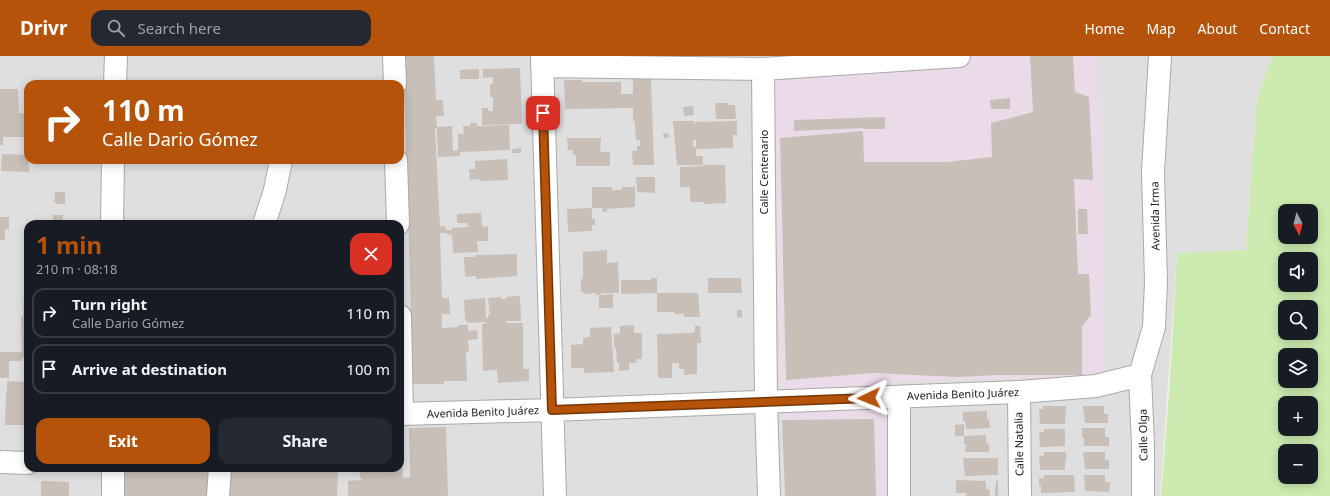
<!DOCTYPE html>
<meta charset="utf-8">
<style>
body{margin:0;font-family:"Noto Sans",sans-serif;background:#242831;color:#f1f3f6;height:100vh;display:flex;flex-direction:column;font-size:15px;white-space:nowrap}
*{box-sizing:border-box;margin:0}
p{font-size:13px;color:#9ea1a6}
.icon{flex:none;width:22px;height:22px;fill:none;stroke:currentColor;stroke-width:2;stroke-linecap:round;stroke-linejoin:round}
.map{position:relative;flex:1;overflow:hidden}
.drawer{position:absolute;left:24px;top:164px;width:380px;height:252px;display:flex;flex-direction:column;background:#171b24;border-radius:12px;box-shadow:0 2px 10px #0003}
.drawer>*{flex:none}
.guide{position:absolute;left:24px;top:24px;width:380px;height:84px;border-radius:12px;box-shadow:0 2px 10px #0003;background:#b45309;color:#fff;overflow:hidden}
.needle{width:26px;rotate:173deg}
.tools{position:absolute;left:1278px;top:148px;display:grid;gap:8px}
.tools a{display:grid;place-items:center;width:40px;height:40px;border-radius:8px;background:#171b24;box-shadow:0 2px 10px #0003;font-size:20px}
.pin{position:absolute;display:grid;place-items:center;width:34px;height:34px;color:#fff;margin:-17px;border-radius:8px;box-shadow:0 2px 6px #0006}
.me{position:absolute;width:44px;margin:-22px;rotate:268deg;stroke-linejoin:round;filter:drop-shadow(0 0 3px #0008)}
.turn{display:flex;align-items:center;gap:14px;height:84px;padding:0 12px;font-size:18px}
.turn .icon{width:52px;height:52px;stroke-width:2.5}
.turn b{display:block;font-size:28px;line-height:34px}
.round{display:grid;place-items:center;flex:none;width:42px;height:42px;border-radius:12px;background:#242831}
.head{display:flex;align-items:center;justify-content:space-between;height:68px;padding:0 12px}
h1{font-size:24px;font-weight:700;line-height:30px;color:#b45309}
.cta{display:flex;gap:8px;margin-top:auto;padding:8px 12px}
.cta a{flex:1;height:46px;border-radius:12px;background:#b45309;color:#fff;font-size:16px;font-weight:700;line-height:46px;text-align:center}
.cta a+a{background:#242831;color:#f1f3f6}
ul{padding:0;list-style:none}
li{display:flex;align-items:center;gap:12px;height:50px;margin:0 8px 6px;padding:0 4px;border:2px solid #363941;border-radius:12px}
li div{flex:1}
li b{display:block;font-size:15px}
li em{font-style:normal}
header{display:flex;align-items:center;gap:24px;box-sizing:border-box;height:56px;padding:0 20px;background:#b45309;color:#fff}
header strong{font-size:19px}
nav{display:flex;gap:22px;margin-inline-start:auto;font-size:14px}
.search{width:280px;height:36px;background:#242831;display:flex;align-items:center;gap:10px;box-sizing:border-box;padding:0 14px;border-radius:12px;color:#9ea1a6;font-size:15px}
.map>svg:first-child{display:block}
</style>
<header>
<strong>Drivr</strong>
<div class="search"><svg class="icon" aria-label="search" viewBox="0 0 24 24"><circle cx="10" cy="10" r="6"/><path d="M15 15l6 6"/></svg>Search here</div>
<nav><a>Home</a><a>Map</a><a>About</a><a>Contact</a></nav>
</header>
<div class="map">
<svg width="1330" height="440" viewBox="0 0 1330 440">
<rect width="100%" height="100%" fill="#f2efe9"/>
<path fill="#e0dfdf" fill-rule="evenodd" d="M0 0H771L785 440H0ZM28 28H400V104H28ZM28 168H400V412H28Z
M1099 0H1272L1257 42 1246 194 1177 197 1160 440H904L892 325 1098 319Z"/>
<path fill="#ebdbe8" d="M771 0H1099L1104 321 892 325 904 440H785Z"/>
<path fill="#cdebb0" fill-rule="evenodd" d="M1272 0H1330V440H1161L1170 325 1177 197 1246 194 1257 42ZM1285 155H1311V181H1285ZM1285 203H1311V229H1285ZM1285 251H1311V277H1285ZM1285 299H1311V325H1285ZM1285 347H1311V373H1285ZM1285 395H1311V421H1285Z"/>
<path fill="#c7bfb8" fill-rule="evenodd" d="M403 0H434L436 44H443L444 60H436L437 71 452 70 453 95 458 94V78H464L463 70H470L471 67H477V70L509 69 510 94 460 96V100L438 101 437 72H435L440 171 445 170 446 177H440L442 242H449L450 258H442V272L458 271V269H468V275L477 274 478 283 468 284 469 296H466L467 325H444V328H405V319H413Z
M1030 0H1073L1075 36 1089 41 1093 124 1074 123 1078 218H1089L1091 259 1082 271V319H996L958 321 873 317 786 324 780 82 863 75 864 106H948L992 101 991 67 1033 56Z
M520 12 522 68 482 69V52H488V55H493V41H490V28H493V21L483 22V13Z
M479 13V23H460V14Z
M633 23H651L654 109H633L632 95H637V90H640V84L636 85 635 65H633V52L565 53 564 24H582V26H621V38H633Z
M0 33H18L19 57 28 58V81H3V89H0Z
M1010 42V53H991L990 44Z
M715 47H728V49H735L736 63H716Z
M693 50 694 59 684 60 683 51Z
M885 61V73H863V72L794 75V64Z
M673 65H694V68H695V66L737 65V79H733V92L696 93V100H703V109H725L726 147 704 148V146H690V131H680V111L703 110V109H677ZM693 84H696V91H693Z
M668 77 669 81 664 82 663 78Z
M567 82H601L600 96H610V110H576V99H573V94H568Z
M521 92V97H512V93Z
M2 98 28 99 29 116 1 115Z
M507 103 508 124 480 125V123L470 124 469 113H475V105Z
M636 121H655V137L637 136Z
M592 131H612V134H622V131H635V151L607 153V156H603L602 152H592Z
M55 136H65V148H57L54 145V143L55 142Z
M592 152V163H595V169H592V175L568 176 567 153Z
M1078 153H1087L1088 178H1078Z
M481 157 482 171 488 170V185H477L478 196 453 197 452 179 446 178V174H452V172L468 171 467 167H457V158Z
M53 159H63V168H49V165H53Z
M0 161H9V174L5 173V184H0Z
M607 194V207L618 206 619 237H601V239L613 238V252H599V239H596V237L584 238 583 236H581V223H583V196Z
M517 198V220L476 223V220L465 221 464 201H475V199Z
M25 215H28V302H22V305H9V322H0V296H22L21 261H23Z
M651 222H657V237L621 238V224H651Z
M708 222H741L742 237H708Z
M657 237H698L700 261H684V258H674V256H657Z
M520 240 521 265H506V267H523V313H529V325L498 327 497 314 483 315 482 268H485V266L467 267V265H465L464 244 485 242 486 262H488V259H490L488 242 501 241V243H506V241Z
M737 254H742V261L737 262Z
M634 269V277H642V303H637L636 307H629V314L619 315V307H617L616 291 614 292V278L620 277V270Z
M695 270H700L701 287H697V318L684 319V313H679V307H672V322H658L657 278 691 277 695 276Z
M611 271 614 316 584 317V312H571V289L583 288V282L590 281V272Z
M7 325 28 326V369H5L6 336H7Z
M1043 350H1066L1065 368H1040L1039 353H1043Z
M1083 350H1104V358H1108V367H1085Z
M987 355V364L989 363 990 372 966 373 965 365H963V356Z
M874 363 876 440H785L782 364Z
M964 368V380L986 379V387L989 388V396H965L966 388H964V380H955V369Z
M446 371 448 440H348V425L362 424 360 421 359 412H400V396H401L403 422 410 421 409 372Z
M1082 372H1105V381H1109V390H1084V382H1082Z
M1044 373H1065V390L1040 391 1039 376H1044Z
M1044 396H1066V405H1065V414H1040L1039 399 1044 400Z
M1083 396H1105V404H1109V413H1085Z
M963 402H998V419L965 420Z
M118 412H208L207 440H117Z
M224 412H338L337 440H224Z
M1044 419H1074L1075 436 1041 437V430H1039V422H1044Z
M1084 419H1105V426H1110L1109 436 1085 435Z
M956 424 986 425V433H989L990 440H966V437H956Z
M41 425 69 426V440H41Z
M996 425H998V440H995Z"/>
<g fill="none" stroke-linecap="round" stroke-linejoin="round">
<g stroke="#a9a9a9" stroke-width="24">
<path id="minor" d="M394 0 395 28
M542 0 555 440
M542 10 763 13 959 0
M763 13 766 346 769 440
M115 28 116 0
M396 104 398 168
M112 168 113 104
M264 168 275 134 281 104
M400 260 402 358
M1019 336 1020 440
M899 341V440
M400 358 552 354 1019 336 1096 330 1140 319
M0 406 28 407
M113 440V412
M218 440 220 412
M1143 440V389L1140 319 1154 271 1156 226 1153 116 1160 0"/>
</g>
<use href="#minor" stroke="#fff" stroke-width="22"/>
</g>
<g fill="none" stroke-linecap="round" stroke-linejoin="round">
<g stroke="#753606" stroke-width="10">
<path id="route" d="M543 57 552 354 869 342"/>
</g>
<use href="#route" stroke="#b45309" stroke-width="7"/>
</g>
<g text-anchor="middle" stroke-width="3" stroke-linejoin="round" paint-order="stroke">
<g font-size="11" fill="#222" stroke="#fff">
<text transform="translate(764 116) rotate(-90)" y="4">Calle Centenario</text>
<text transform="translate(1155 160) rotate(-91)" y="4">Avenida Irma</text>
<text transform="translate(963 338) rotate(-2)" y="4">Avenida Benito Juárez</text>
<text transform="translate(483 356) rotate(-2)" y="4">Avenida Benito Juárez</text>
<text transform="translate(1143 379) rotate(-91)" y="4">Calle Olga</text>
<text transform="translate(1019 388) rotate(-91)" y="4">Calle Natalia</text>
</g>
</g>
</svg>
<div class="tools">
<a><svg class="needle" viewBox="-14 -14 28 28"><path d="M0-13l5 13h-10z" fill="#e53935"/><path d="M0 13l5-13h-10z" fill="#9ea1a6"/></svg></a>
<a><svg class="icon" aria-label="sound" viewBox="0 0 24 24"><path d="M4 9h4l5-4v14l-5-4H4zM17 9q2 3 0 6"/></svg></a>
<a><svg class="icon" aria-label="search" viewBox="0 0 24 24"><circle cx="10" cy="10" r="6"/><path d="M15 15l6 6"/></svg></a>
<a><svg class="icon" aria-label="layers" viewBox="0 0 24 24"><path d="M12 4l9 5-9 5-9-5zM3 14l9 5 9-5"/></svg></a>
<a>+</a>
<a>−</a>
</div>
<div class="pin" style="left:543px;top:57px;background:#d93025"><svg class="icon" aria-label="arrive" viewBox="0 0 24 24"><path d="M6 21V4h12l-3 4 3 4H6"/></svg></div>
<svg class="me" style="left:869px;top:342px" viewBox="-20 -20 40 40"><path d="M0-17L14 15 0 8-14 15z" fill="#b45309" stroke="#fff" stroke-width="4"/></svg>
<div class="guide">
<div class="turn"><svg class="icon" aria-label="right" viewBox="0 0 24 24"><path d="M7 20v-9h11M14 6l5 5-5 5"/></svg><div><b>110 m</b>Calle Dario Gómez</div></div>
</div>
<section class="drawer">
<div class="head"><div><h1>1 min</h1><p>210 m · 08:18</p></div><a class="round" style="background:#d93025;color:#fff"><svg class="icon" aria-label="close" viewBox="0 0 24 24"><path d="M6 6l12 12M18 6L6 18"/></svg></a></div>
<ul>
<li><svg class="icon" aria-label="right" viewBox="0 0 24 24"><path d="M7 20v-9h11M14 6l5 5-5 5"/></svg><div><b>Turn right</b><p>Calle Dario Gómez</p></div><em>110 m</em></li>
<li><svg class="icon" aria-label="arrive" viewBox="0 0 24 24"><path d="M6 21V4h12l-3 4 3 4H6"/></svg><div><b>Arrive at destination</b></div><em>100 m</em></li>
</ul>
<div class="cta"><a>Exit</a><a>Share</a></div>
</section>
</div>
